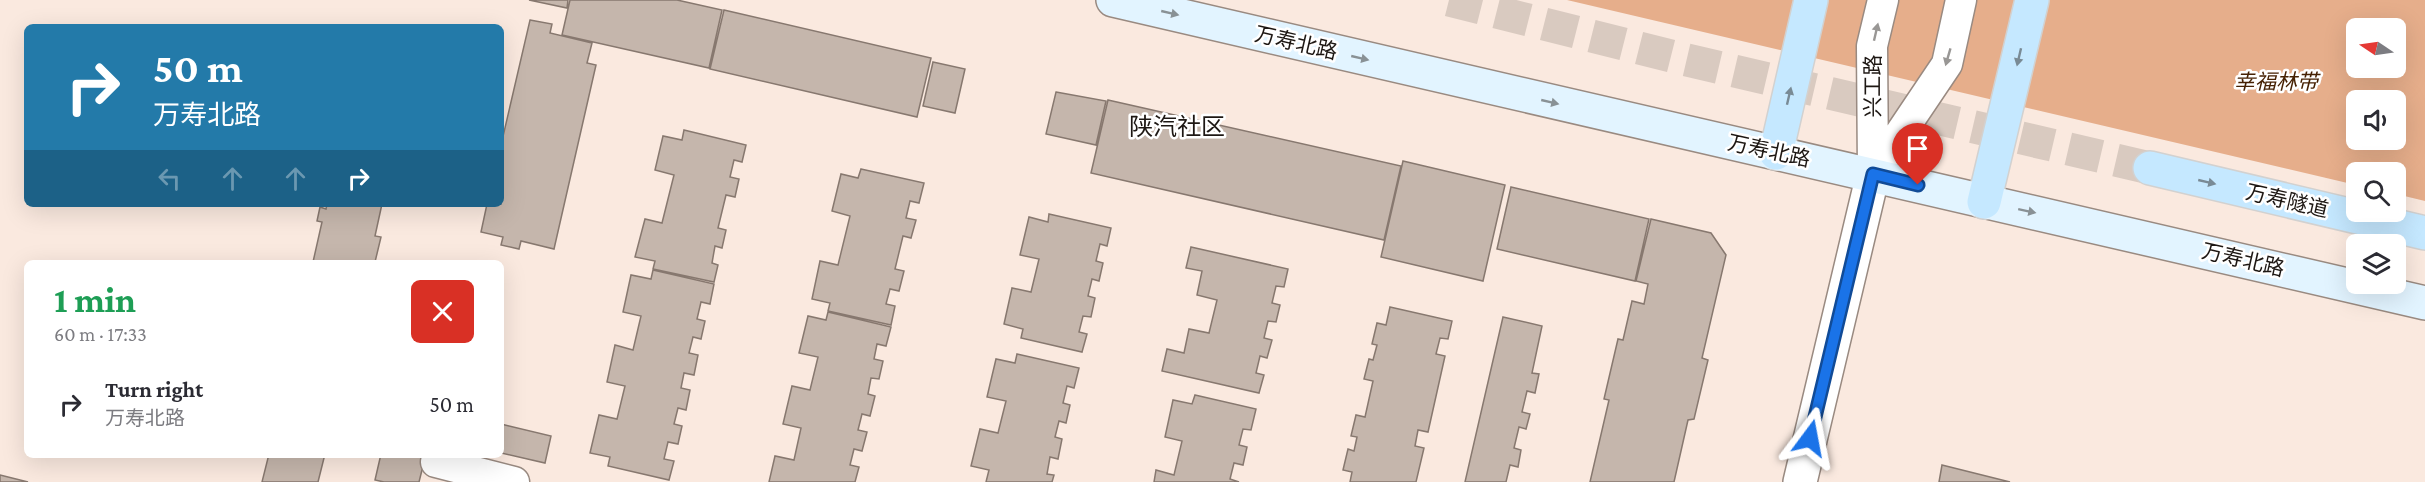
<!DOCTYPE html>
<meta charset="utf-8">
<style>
body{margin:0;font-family:"Crimson Pro","Noto Sans SC",serif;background:#f7f7f7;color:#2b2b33;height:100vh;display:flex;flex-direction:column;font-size:22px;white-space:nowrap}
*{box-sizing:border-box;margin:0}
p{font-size:20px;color:#7c7c81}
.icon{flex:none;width:33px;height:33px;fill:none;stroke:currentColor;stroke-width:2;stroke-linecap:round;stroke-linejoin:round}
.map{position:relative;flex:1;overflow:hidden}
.panel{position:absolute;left:24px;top:260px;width:480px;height:198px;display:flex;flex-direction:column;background:#fff;border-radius:9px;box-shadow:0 6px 24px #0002}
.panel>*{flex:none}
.hud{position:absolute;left:24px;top:24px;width:480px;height:183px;border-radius:9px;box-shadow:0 6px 24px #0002;background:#237aa9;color:#fff;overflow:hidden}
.needle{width:39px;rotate:283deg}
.tools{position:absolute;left:2346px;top:18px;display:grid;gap:12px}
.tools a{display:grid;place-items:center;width:60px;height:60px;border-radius:9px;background:#fff;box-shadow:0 6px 24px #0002;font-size:30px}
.pin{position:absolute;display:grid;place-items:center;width:51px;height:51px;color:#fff;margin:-62px -26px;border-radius:50% 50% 50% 0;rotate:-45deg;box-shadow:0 0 6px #0007}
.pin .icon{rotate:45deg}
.me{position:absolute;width:66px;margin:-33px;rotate:13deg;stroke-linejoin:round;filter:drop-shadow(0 0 4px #0008)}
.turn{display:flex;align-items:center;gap:21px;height:126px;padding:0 30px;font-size:27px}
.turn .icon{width:78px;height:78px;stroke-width:2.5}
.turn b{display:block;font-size:42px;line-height:51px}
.lanes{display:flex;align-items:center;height:57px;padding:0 30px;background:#0003;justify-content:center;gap:30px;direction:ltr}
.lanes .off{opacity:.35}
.round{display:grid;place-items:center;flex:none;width:63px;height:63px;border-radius:9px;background:#f7f7f7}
.head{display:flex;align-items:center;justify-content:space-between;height:102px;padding:0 30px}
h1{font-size:36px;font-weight:700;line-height:45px;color:#1e9e55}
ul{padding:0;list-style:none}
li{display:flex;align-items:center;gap:18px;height:84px;padding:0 30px}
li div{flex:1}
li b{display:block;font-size:22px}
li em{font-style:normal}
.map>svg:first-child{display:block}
</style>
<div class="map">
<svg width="2425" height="482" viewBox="0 0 2425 482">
<rect width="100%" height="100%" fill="#fae9df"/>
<path fill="#e6ae8b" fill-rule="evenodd" d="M1567 0H2425V201L2396 194V172H2356V185ZM2356 28H2396V68H2356ZM2356 100H2396V140H2356Z"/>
<path fill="#c5b6ac" stroke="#87786f" stroke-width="1.5" d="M529 0H568L567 8Z
M570 0H677L722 10 709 68 562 35Z
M724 10 931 58 917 117 710 69Z
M530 20 552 24 550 33 592 43 587 63 596 65 554 249 521 241 519 249 501 245 503 237 481 232 487 204H501V145Z
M933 62 965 69 955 113 923 106Z
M1056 92 1106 101 1096 145 1046 134Z
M1108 100 1401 166 1384 240 1091 173Z
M684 130 746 145 742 162 734 160 730 177 739 179 735 197 726 195 718 228 726 230 722 248 715 246 712 263 718 265 714 282 653 269 655 261 635 257 645 219 662 223 674 175 655 170 663 136 682 140Z
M1403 161 1505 185 1483 281 1381 257Z
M861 169 924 183 919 203 910 201 906 218 916 220 911 238 903 236 895 269 904 271 899 291 890 289 886 304 895 306 891 325 828 311 830 303 812 299 820 261 838 265 850 216 832 211 841 174 858 178Z
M1511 187 1649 219 1635 281 1497 249Z
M327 204H382L375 236 381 237 375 262H313L322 222 317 221 320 207 326 209Z
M1049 214 1111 228 1107 246 1100 244 1096 261 1103 263 1099 281 1092 279 1088 296 1095 298 1091 317 1083 316 1079 332 1087 334 1082 352 1021 338 1023 329 1004 324 1012 288 1031 292 1039 259 1020 255 1029 217 1048 222Z
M1651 219 1711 233 1726 255 1702 358 1708 360 1694 419 1688 420 1674 482H1590L1609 400 1604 399 1618 339 1623 340 1632 301 1644 304 1648 284 1636 281Z
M1191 247 1288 269 1284 287 1276 286 1272 303 1280 305 1276 322 1268 321 1264 338 1272 340 1267 358 1260 356 1256 373 1264 375 1259 393 1162 371 1167 349 1184 353 1189 329 1209 333 1217 300 1197 295 1202 271 1186 268Z
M653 270 714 284 710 304 701 302 697 319 705 321 701 339 693 337 689 353 698 355 694 375 684 373 681 388 690 390 686 410 678 408 674 424 682 426 678 444 668 442 664 459 674 461 669 480 608 466 610 457 590 453 599 415 617 419 625 386 607 382 615 345 633 350 641 316 623 312 631 275 651 279Z
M1390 307 1452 321 1448 339 1440 338 1436 354 1445 356 1428 432 1418 430 1415 446 1424 448 1416 482H1350L1352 472 1343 470 1348 449 1354 451 1357 437 1351 436 1356 415 1365 417 1373 381 1364 379 1369 359 1373 360 1377 345 1372 344 1377 323 1386 325Z
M828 312 891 327 886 346 877 344 874 359 883 361 879 379 871 378 868 394 875 396 870 416 862 414 858 430 867 432 862 451 854 449 850 465 859 467 855 482H769L775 456 794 460 801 428 783 424 792 386 810 390 818 357 799 353 808 316 826 320Z
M1503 317 1542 326 1532 373 1539 374 1535 393 1527 391 1522 412 1530 414 1526 429 1519 427 1514 448 1521 450 1518 467 1510 465 1506 482H1465Z
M1017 354 1079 368 1074 388 1067 386 1063 403 1070 405 1066 423 1059 421 1055 437 1062 439 1058 459 1050 457 1047 474 1054 475 1052 482H986L989 470 971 466 980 429 998 433 1006 401 987 397 996 359 1015 363Z
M1195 395 1256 409 1251 430 1243 429 1239 445 1247 447 1243 465 1234 463 1230 479 1239 482H1154L1156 470 1174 475 1182 441 1165 437 1173 400 1192 404Z
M501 424 551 436 545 463 501 453Z
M269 454H325L318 482H262Z
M381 454H426L419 482H384L375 480Z
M1942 465 2010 482H1939Z
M0 475 28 482H0Z"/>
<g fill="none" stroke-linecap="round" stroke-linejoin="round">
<path stroke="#d9cac0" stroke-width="33" stroke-dasharray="33 16" stroke-linecap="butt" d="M1449 0 1683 59 2150 168"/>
<g stroke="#998a81" stroke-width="33">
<path id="minor" d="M1873 174 1947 64 1961 0
M1873 174 1872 46 1883 0
M436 462 514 482"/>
</g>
<g stroke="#998a81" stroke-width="36">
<path id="tertiary" d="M1800 482 1873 174"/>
</g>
<g stroke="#998a81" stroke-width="36">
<path id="secondary" d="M1113 0 2425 303"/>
</g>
<g stroke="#d2d1d0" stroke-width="36">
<path id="primary" d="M1776 153 1811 0
M2150 168 2425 233
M1984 202 2032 0"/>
</g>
<use href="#minor" stroke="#fff" stroke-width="30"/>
<use href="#tertiary" stroke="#fff" stroke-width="33"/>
<use href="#secondary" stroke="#e2f4ff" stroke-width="33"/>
<use href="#primary" stroke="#c5e8ff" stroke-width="33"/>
</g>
<defs><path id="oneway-solid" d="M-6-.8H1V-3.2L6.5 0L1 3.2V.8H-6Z" transform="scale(1.5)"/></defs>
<g fill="#899195">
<use href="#oneway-solid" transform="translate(1170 13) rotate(13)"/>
<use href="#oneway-solid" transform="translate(1360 58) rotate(13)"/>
<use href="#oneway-solid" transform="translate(1550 102) rotate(13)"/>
<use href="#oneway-solid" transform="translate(2027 211) rotate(12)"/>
</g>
<g fill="#999795">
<use href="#oneway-solid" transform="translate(1876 32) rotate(-77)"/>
<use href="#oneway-solid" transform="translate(1948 57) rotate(106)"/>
</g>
<g fill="#798a95">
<use href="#oneway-solid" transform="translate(2019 57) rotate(103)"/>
<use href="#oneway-solid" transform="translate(1789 96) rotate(-77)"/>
<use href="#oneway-solid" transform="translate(2207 182) rotate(13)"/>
</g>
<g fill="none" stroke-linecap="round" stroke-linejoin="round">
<g stroke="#114b97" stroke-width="15">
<path id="route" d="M1810 438 1873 174 1918 185"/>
</g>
<use href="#route" stroke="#1a73e8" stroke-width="10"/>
</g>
<g text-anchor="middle" stroke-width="5" stroke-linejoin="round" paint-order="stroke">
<g font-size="21" fill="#1d1713" stroke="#fff">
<text transform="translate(1296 43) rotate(13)" y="7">万寿北路</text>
<text transform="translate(1873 86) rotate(-90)" y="7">兴工路</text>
<text transform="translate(1769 151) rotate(12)" y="7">万寿北路</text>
<text transform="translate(2287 201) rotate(13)" y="7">万寿隧道</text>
<text transform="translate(2243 260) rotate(13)" y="7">万寿北路</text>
</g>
<g font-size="21" font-style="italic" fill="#462103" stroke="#fff">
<text x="2276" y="89">幸福林带</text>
</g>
<g font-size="24" fill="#1d1713" stroke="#fff">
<text x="1177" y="135">陕汽社区</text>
</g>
</g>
</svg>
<div class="tools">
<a><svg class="needle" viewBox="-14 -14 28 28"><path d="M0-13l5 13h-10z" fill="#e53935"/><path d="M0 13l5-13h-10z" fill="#7c7c81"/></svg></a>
<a><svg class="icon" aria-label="sound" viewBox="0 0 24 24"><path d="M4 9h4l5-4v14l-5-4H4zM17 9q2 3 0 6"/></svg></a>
<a><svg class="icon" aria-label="search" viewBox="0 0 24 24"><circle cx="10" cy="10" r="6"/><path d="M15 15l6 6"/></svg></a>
<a><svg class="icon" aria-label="layers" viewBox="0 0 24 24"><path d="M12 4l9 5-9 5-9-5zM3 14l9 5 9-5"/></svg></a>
</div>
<div class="pin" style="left:1918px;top:185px;background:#d93025"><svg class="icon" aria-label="arrive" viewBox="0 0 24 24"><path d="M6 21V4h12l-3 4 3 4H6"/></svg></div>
<svg class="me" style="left:1810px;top:438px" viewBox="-20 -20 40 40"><path d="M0-17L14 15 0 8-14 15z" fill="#1a73e8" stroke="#fff" stroke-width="4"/></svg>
<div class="hud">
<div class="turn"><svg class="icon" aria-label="right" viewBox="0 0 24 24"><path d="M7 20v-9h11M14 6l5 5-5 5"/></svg><div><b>50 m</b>万寿北路</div></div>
<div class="lanes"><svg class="icon off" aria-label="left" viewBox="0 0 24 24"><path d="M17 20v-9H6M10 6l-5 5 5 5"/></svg><svg class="icon off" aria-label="ahead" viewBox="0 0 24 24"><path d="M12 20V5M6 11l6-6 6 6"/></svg><svg class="icon off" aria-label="ahead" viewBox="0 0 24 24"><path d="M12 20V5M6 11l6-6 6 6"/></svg><svg class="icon" aria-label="right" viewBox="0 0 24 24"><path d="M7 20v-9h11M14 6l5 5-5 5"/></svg></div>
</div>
<section class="panel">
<div class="head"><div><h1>1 min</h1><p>60 m · 17:33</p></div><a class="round" style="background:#d93025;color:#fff"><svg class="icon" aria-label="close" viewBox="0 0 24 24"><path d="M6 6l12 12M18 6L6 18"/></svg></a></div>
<ul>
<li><svg class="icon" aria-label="right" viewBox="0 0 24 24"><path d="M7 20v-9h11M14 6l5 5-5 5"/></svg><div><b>Turn right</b><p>万寿北路</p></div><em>50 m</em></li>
</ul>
</section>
</div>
